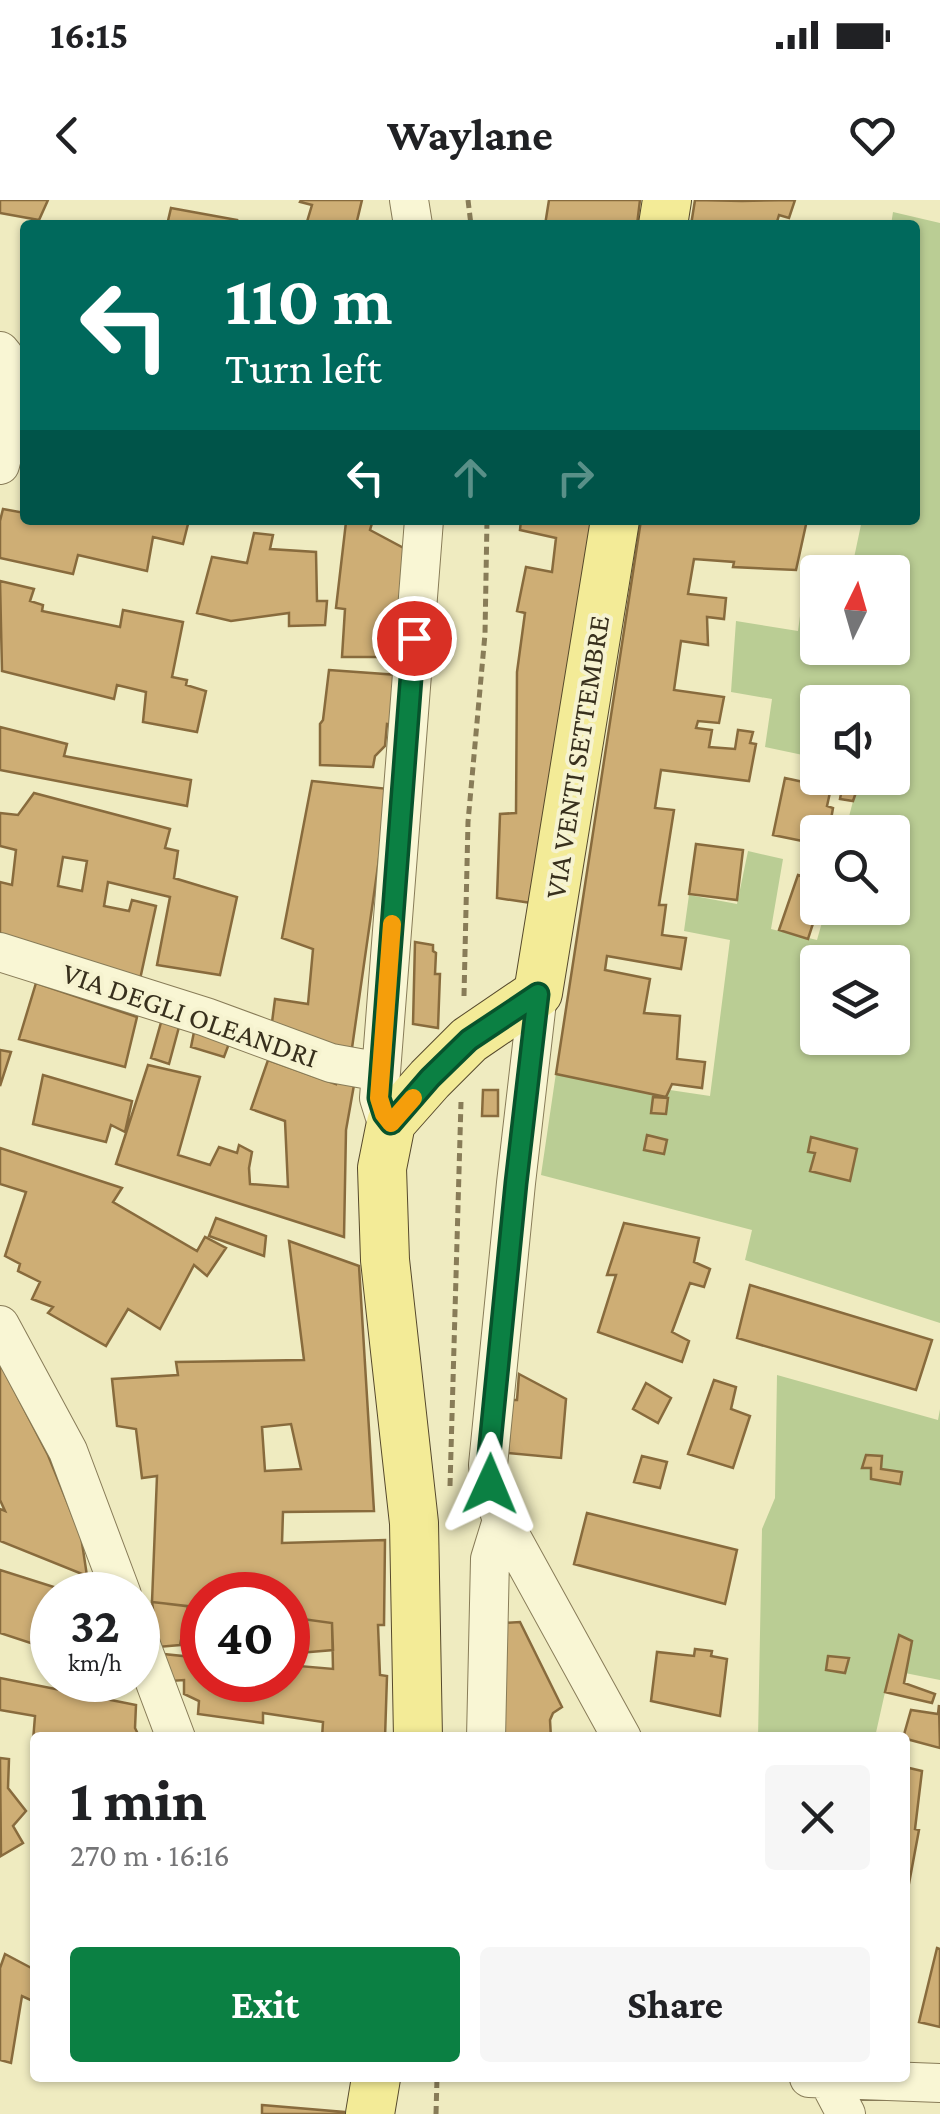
<!DOCTYPE html>
<meta charset="utf-8">
<style>
body{margin:0;font-family:"Crimson Pro",serif;background:#f6f6f6;color:#202124;height:100vh;display:flex;flex-direction:column;font-size:38px;white-space:nowrap}
*{box-sizing:border-box;margin:0}
p{font-size:32px;color:#757577}
.icon{flex:none;width:55px;height:55px;fill:none;stroke:currentColor;stroke-width:2;stroke-linecap:round;stroke-linejoin:round}
.map{position:relative;flex:1;overflow:hidden}
.side{position:absolute;left:30px;top:1532px;width:880px;height:350px;display:flex;flex-direction:column;background:#fff;border-radius:10px;box-shadow:0 2px 8px #0004}
.side>*{flex:none}
.top-card{position:absolute;left:20px;top:20px;width:900px;height:305px;border-radius:10px;box-shadow:0 2px 8px #0004;background:#00695c;color:#fff;overflow:hidden}
.needle{width:65px;rotate:5deg}
.tools{position:absolute;left:800px;top:355px;display:grid;gap:20px}
.tools a{display:grid;place-items:center;width:110px;height:110px;border-radius:10px;background:#fff;box-shadow:0 2px 8px #0004;font-size:50px}
.speed{position:absolute;left:30px;top:1372px;display:flex;gap:20px;font-size:50px;font-weight:700;text-align:center}
.speed>*{display:grid;place-content:center;width:130px;height:130px;border-radius:50%;background:#fff;box-shadow:0 2px 8px #0004;line-height:1}
.speed small{font-size:25px;font-weight:400}
.speed .limit{border:15px solid #d22;background:#fff;color:#111}
.pin{position:absolute;display:grid;place-items:center;width:85px;height:85px;color:#fff;margin:-42px;border:5px solid #fff;border-radius:50%;box-shadow:0 2px 10px #0007}
.me{position:absolute;width:110px;margin:-55px;rotate:1deg;stroke-linejoin:round;filter:drop-shadow(0 0 8px #0008)}
.turn{display:flex;align-items:center;gap:35px;height:210px;padding:0 40px;font-size:45px}
.turn .icon{width:130px;height:130px;stroke-width:2.5}
.turn b{display:block;font-size:70px;line-height:85px}
.lanes{display:flex;align-items:center;height:95px;padding:0 40px;background:#0003;justify-content:center;gap:50px;direction:ltr}
.lanes .off{opacity:.35}
.round{display:grid;place-items:center;flex:none;width:105px;height:105px;border-radius:10px;background:#f6f6f6}
.summary{display:flex;align-items:center;justify-content:space-between;height:170px;padding:0 40px}
h1{font-size:60px;font-weight:700;line-height:75px}
.primary-button{display:flex;gap:20px;margin-top:auto;padding:20px 40px}
.primary-button a{flex:1;height:115px;border-radius:10px;background:#0b8043;color:#fff;font-size:40px;font-weight:700;line-height:115px;text-align:center}
.primary-button a+a{background:#f6f6f6;color:#202124}
.status{display:flex;justify-content:space-between;align-items:center;height:70px;padding:0 50px;background:#fff;direction:ltr}
.status svg{height:28px;fill:currentColor}
header{display:flex;justify-content:space-between;align-items:center;height:130px;padding:0 40px;background:#fff;font-size:45px;font-weight:700}
.map>svg:first-child{display:block}
</style>
<div class="status"><b>16:15</b><svg viewBox="0 0 49 12"><path d="M0 12V9h3v3zM5 12V6h3v6zM10 12V3h3v9zM15 12V0h3v12zM26 1h20v11H26zM47 4h2v5h-2z"/></svg></div>
<header><svg class="icon" aria-label="back" viewBox="0 0 24 24"><path d="M15 5l-7 7 7 7"/></svg>Waylane<svg class="icon" aria-label="heart" viewBox="0 0 24 24"><path d="M12 20l-8-8c-3-5 5-10 8-4 3-6 11-1 8 4z"/></svg></header>
<div class="map">
<svg width="940" height="1914" viewBox="0 0 940 1914">
<rect width="100%" height="100%" fill="#efebc0"/>
<path fill="#bacd94" fill-rule="evenodd" d="M893 12 940 23V1123L745 1060 752 1030 541 975 556 873 710 896 730 740 684 731 689 695 737 704 748 651 783 659 771 729 817 740 826 708H892V632H845L859 578H892V502H818L817 558 765 547 772 499 731 492 736 421 798 431 800 416 817 420 818 448H892V372H851L862 320H915V25H891ZM818 762H892V838H818Z
M777 1175 938 1220 940 1209V1480L890 1470 875 1537 758 1538 762 1329 775 1298Z"/>
<path fill="#ceae75" stroke="#886b3d" stroke-width="2.5" fill-rule="evenodd" d="M0 0H48L39 20 0 13Z
M301 0H362L356 25H306L312 5 300 2Z
M549 0H640L637 25H545Z
M695 0 742 1 795 0 789 18 779 15 776 25H691Z
M171 8 237 20 236 25H167Z
M3 309 25 313V320H189L183 344 153 337 147 371 78 355 73 374 0 358V321Z
M341 320H373L370 330 411 352 404 432 391 430 390 457H342L345 409 336 408 346 322Z
M521 320H592L538 704 497 698 500 614 516 613 517 472 525 413 517 411 526 367 552 372 556 338 520 330Z
M641 320H807L796 370 733 367 734 362 694 359 688 394 726 398 724 419 707 417 708 445 681 441 674 490 724 497 719 523 698 521 696 528 712 530 709 547 735 549 738 530 753 532 750 543 756 544 749 581 661 570 655 608 674 610 659 705H666L662 735 686 738 681 769 607 756 605 770 650 779 644 813 680 816 677 859 705 862 702 888 672 884 666 897 556 874Z
M254 333 273 335 270 349 316 352 317 401H327L325 425 289 426V413L231 421 197 413 212 357 247 363Z
M0 381 34 389 30 401 43 405 42 411 120 427 123 410 183 422 172 477 187 480 186 485 206 491 197 532 143 522 146 492 117 485 114 499 2 471Z
M329 470 398 475 394 525 387 524 385 546 375 556 373 567 320 565V524L323 520Z
M0 527 67 544 64 556 191 580 187 606 0 570Z
M785 578 831 588 827 606 833 608 830 625 821 623 817 644 773 635Z
M844 578H861L853 601 840 599Z
M312 581 389 589 352 848 345 853 271 830 275 799 308 804 313 749 282 738Z
M34 593 170 629 165 648 178 651 174 678 237 697 220 775 157 765 170 697 108 682 104 706 129 711 132 700 156 706 139 784 0 744V682L12 685 16 650 0 646V613L18 615ZM63 657 87 661 82 691 58 686Z
M696 644 743 650 737 700 689 694Z
M798 675 818 680V708L808 739 779 730Z
M415 742 433 745V751L436 753 435 774H440L438 828 413 824Z
M36 783 137 817 125 867 19 839Z
M162 819 179 827 169 864 151 858Z
M195 827 230 841 224 857 191 847Z
M0 850 11 852 0 886Z
M268 860 336 884 337 879 354 885 346 930 344 1037 116 964 148 865 200 877 178 955 210 965 219 947 237 953 239 945 252 952 249 968 250 984 288 987 285 921 251 909Z
M43 875 132 901 125 932 111 925 106 942 33 924Z
M483 890H498V916H482Z
M653 897 668 898 666 914 651 913Z
M647 935 667 940 664 954 644 950Z
M811 937 857 949 850 981 810 971 815 953 808 952Z
M0 948 122 988 113 1002 197 1051 205 1037 226 1048 207 1076 194 1065 160 1129 128 1109 106 1146 48 1113 53 1107 32 1099 40 1082 18 1071 20 1064 5 1056 26 992 0 984Z
M216 1018 266 1036 264 1056 209 1036Z
M624 1023 699 1038 694 1062 710 1069 704 1087 690 1083 672 1132 689 1141 682 1162 598 1132 616 1075H607Z
M289 1041 359 1066 374 1311 283 1312 282 1343 385 1340 384 1425H378L380 1475 387 1476 385 1538H322L323 1522 263 1513V1523L198 1514 199 1501 184 1494V1480L170 1481 163 1454 202 1458V1480H288V1465L333 1469 332 1423 288 1417V1395H202V1408L152 1402 157 1276 142 1278 136 1229 117 1226 112 1179 178 1175 176 1162 304 1160ZM291 1224 301 1269 265 1271 262 1227Z
M750 1085 932 1140 916 1190 737 1138Z
M0 1163 48 1255 81 1336 87 1376 0 1341V1309L5 1311 0 1300Z
M519 1174 566 1199 561 1258 508 1253 512 1200H517Z
M714 1180 736 1187 731 1209 750 1216 733 1268 688 1254Z
M646 1183 671 1198 658 1223 633 1209Z
M866 1255 882 1256 881 1269 902 1272 900 1284 871 1279V1268H862Z
M642 1256 667 1262 660 1288 634 1282Z
M587 1313 737 1350 725 1404 574 1364Z
M0 1370 79 1395H52V1450L0 1433Z
M152 1402 188 1406 180 1445 158 1447Z
M288 1417 332 1423 333 1450 299 1453 297 1437 288 1436Z
M520 1422 562 1507 553 1513 550 1520 551 1538 497 1535 503 1423Z
M899 1435 912 1441 904 1483 935 1494 932 1503 885 1492Z
M695 1449 712 1451 711 1456 727 1459 720 1516 651 1501 657 1452 694 1456Z
M828 1456 849 1458 845 1473 826 1470Z
M0 1478 136 1505 135 1528 140 1538H35L33 1541 35 1516 0 1510Z
M939 1505 940 1548 903 1538 911 1510 938 1514Z
M0 1558 9 1559 8 1588 26 1611 13 1626 23 1643 1 1656Z
M905 1567 922 1571 915 1629 919 1630 905 1705Z
M937 1748 940 1749V1827L919 1822Z
M5 1754 35 1770V1802L22 1796 11 1863 0 1860V1768Z
M262 1905 344 1912V1914H262Z"/>
<g fill="none" stroke-linecap="round" stroke-linejoin="round">
<g stroke="#887c58" stroke-width="40">
<path id="minor" d="M409 0 413 25
M0 151C29 183 9 228 0 265
M0 752 206 817 331 863 381 872
M538 793 516 983 488 1265 490 1284 502 1320 622 1538
M391 923 384 914 379 898 424 320
M0 1125 68 1251 122 1395
M138 1437 176 1538
M486 1538 490 1359 502 1320
M809 1878 940 1883
M827 1878 846 1914"/>
</g>
<g stroke="#56492c" stroke-width="50">
<path id="major" d="M663 25 667 0
M418 1538 414 1323 385 1060 382 968 391 923 430 879 469 840 538 793 615 320
M370 1914 376 1878"/>
</g>
<path stroke="#887c58" stroke-width="5" stroke-dasharray="8 5" stroke-linecap="butt" d="M468 0 471 25
M464 796 468 622 485 434 487 320
M450 1286 461 902
M436 1914 437 1878"/>
<use href="#minor" stroke="#f9f6d4" stroke-width="38"/>
<use href="#major" stroke="#f3eb97" stroke-width="48"/>
</g>
<g fill="none" stroke-linecap="round" stroke-linejoin="round">
<g stroke="#07532c" stroke-width="25">
<path id="route" d="M414 438 379 898 384 914 391 923 430 878 469 840 538 794 516 983 488 1265 490 1284"/>
</g>
<use href="#route" stroke="#0b8043" stroke-width="18"/>
<path stroke="#f59e0b" stroke-width="18" d="M392 724 379 898 384 914 391 923 413 898"/>
</g>
<g text-anchor="middle" stroke-width="8" stroke-linejoin="round" paint-order="stroke">
<g font-size="30" fill="#38301d" stroke="#f6f3d0">
<text transform="translate(577 557) rotate(-81)" y="10">VIA VENTI SETTEMBRE</text>
<text transform="translate(190 815) rotate(19)" y="10">VIA DEGLI OLEANDRI</text>
</g>
</g>
</svg>
<div class="tools">
<a><svg class="needle" viewBox="-14 -14 28 28"><path d="M0-13l5 13h-10z" fill="#e53935"/><path d="M0 13l5-13h-10z" fill="#757577"/></svg></a>
<a><svg class="icon" aria-label="sound" viewBox="0 0 24 24"><path d="M4 9h4l5-4v14l-5-4H4zM17 9q2 3 0 6"/></svg></a>
<a><svg class="icon" aria-label="search" viewBox="0 0 24 24"><circle cx="10" cy="10" r="6"/><path d="M15 15l6 6"/></svg></a>
<a><svg class="icon" aria-label="layers" viewBox="0 0 24 24"><path d="M12 4l9 5-9 5-9-5zM3 14l9 5 9-5"/></svg></a>
</div>
<div class="speed"><div>32<small>km/h</small></div><div class="limit">40</div></div>
<div class="pin" style="left:414px;top:438px;background:#d93025"><svg class="icon" aria-label="arrive" viewBox="0 0 24 24"><path d="M6 21V4h12l-3 4 3 4H6"/></svg></div>
<svg class="me" style="left:490px;top:1284px" viewBox="-20 -20 40 40"><path d="M0-17L14 15 0 8-14 15z" fill="#0b8043" stroke="#fff" stroke-width="4"/></svg>
<div class="top-card">
<div class="turn"><svg class="icon" aria-label="left" viewBox="0 0 24 24"><path d="M17 20v-9H6M10 6l-5 5 5 5"/></svg><div><b>110 m</b>Turn left</div></div>
<div class="lanes"><svg class="icon" aria-label="left" viewBox="0 0 24 24"><path d="M17 20v-9H6M10 6l-5 5 5 5"/></svg><svg class="icon off" aria-label="ahead" viewBox="0 0 24 24"><path d="M12 20V5M6 11l6-6 6 6"/></svg><svg class="icon off" aria-label="right" viewBox="0 0 24 24"><path d="M7 20v-9h11M14 6l5 5-5 5"/></svg></div>
</div>
<section class="side">
<div class="summary"><div><h1>1 min</h1><p>270 m · 16:16</p></div><a class="round"><svg class="icon" aria-label="close" viewBox="0 0 24 24"><path d="M6 6l12 12M18 6L6 18"/></svg></a></div>
<div class="primary-button"><a>Exit</a><a>Share</a></div>
</section>
</div>
